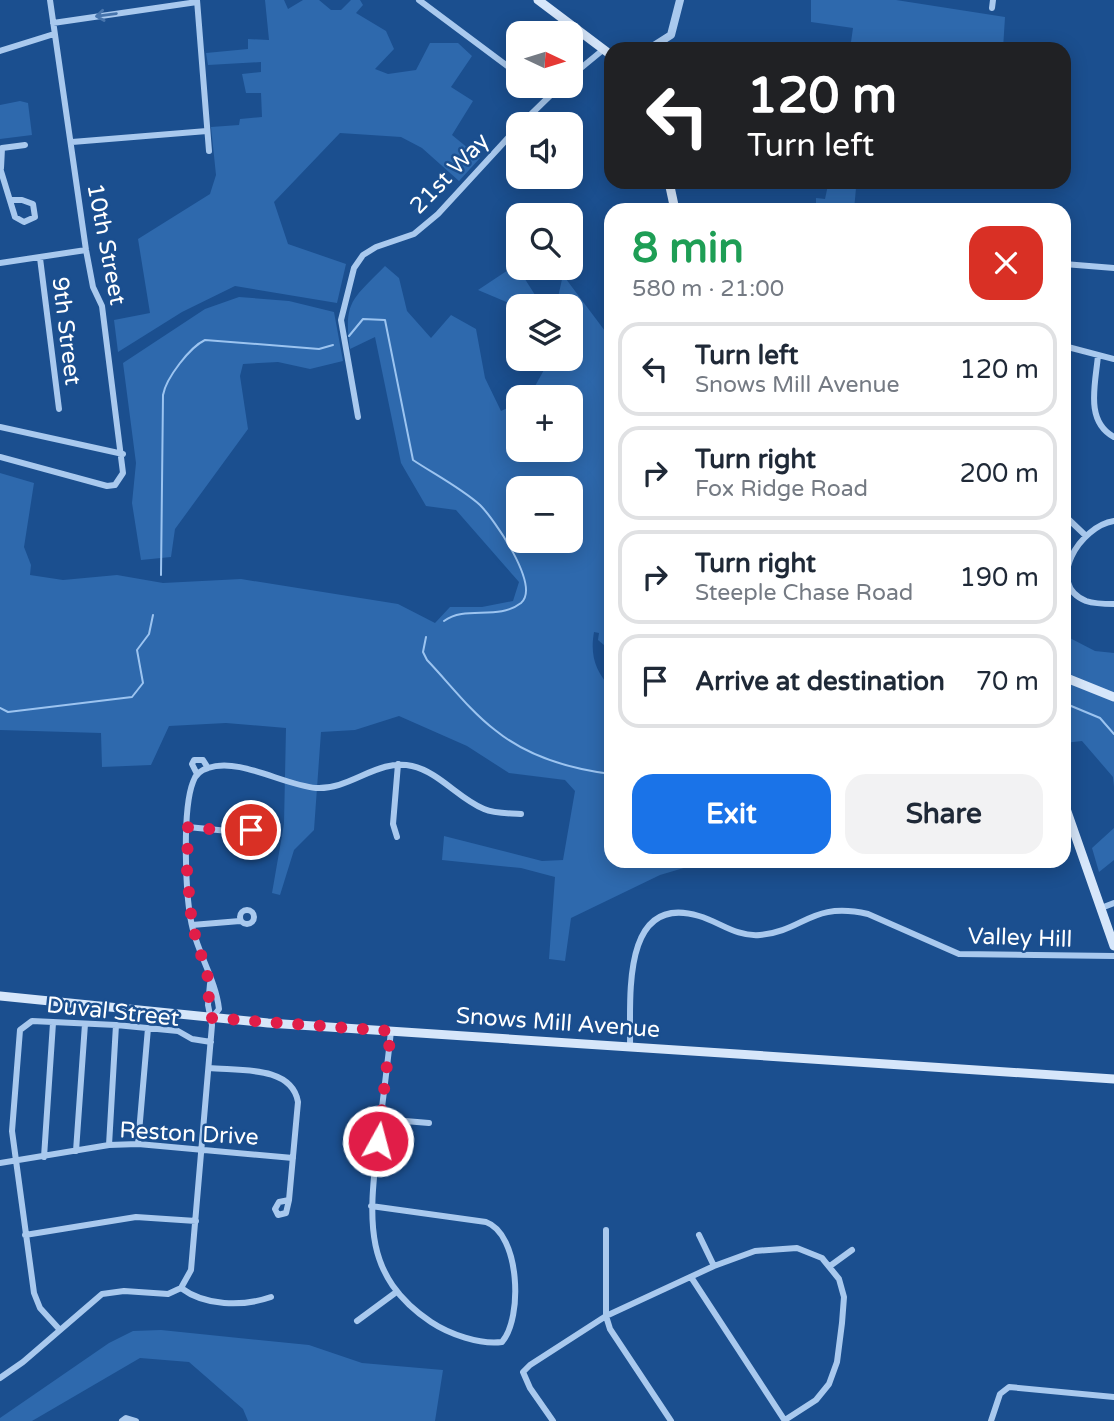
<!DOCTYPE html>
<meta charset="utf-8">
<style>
body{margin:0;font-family:"Varela Round",sans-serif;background:#f2f2f3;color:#1f2937;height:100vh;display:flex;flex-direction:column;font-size:26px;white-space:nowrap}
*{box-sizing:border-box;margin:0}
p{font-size:23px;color:#747a83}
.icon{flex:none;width:38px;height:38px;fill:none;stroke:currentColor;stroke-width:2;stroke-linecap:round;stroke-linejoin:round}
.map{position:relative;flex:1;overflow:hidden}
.drawer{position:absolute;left:604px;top:203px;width:467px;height:665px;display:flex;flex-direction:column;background:#fff;border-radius:21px;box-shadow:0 4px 18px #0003}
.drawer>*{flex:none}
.top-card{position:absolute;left:604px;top:42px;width:467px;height:147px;border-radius:21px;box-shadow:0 4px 18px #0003;background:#202124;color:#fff;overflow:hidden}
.needle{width:46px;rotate:94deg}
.fabs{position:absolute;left:506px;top:21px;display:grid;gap:14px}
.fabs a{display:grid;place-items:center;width:77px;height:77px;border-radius:14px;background:#fff;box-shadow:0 4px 18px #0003;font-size:35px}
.pin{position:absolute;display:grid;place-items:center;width:60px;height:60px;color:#fff;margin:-30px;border:4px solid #fff;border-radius:50%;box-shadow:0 2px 7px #0007}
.me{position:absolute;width:77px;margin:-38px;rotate:7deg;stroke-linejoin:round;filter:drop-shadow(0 0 5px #0008)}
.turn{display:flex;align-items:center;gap:24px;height:147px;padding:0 28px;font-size:32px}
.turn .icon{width:91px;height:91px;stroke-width:2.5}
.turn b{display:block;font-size:49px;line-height:60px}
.round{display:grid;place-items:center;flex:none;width:74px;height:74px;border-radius:21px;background:#f2f2f3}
.overview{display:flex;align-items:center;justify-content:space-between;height:119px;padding:0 28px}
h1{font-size:42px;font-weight:700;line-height:52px;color:#1e9e55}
.primary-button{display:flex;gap:14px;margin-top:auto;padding:14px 28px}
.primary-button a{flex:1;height:80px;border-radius:21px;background:#1a73e8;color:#fff;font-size:28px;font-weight:700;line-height:80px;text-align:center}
.primary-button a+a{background:#f2f2f3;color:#1f2937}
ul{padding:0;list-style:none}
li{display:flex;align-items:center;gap:21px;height:94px;margin:0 14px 10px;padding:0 14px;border:4px solid #e0e1e3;border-radius:21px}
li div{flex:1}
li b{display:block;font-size:26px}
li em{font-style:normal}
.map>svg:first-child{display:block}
</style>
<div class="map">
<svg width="1114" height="1421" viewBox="0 0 1114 1421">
<rect width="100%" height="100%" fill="#1b4f8f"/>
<path fill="#2e69ad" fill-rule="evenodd" d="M265 0H284L288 9 303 0H319L331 10H341L351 0H360L363 5 356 13 386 31 394 49 375 69 388 74 416 70 430 43H458L472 56 451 87 473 101 452 135 480 158 459 181 422 148 401 137 340 133 274 202 288 244 346 264 337 303 235 286 182 312 118 352 114 320 150 313 138 239 210 194 216 175 211 127 239 125 240 119 262 117 261 93H246L242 74 261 72V62L208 65 206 53 248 49V39L269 40Z
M811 0H896L1005 17 1003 49H850L853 28 811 22Z
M20 101 28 103 32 135 0 139V105Z
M828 185 856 188 854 210H816V198L825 199Z
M517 264 518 268 542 306 518 307 478 290Z
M385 266 399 278 407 311 431 338 451 315 476 329 485 378 501 411 518 403V450H570V397H529L550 359H570V306H556L563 275 611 339V651L598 640 599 633 594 632C590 655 595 671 611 688V861L704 862 660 875 571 918 565 961 549 959 555 877 521 868 442 860 444 836 542 861 563 860 575 791 565 780 509 773 467 746 399 716 355 730 321 732 314 830 294 850 280 895 272 893 284 824 286 728 226 723 169 726 151 765 102 767 101 733 0 730V473L34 483 24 547 31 565 30 575 63 580 117 575 163 583 241 579 398 604 435 623 450 607H482L513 601 519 582 456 510 426 506 401 463 375 337 350 349C343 301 353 299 385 266ZM518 488H570V541H518Z
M239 297 289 301 334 312 343 361 310 369 278 362 243 364 240 376 248 429 175 529 171 557 141 560 132 503 136 463 123 363 205 309Z
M1064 635 1095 651 1114 653V787L1113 777 1082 741 1064 743Z
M1114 828V860L1099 872 1092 848Z
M161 1330 309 1345 362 1363 443 1370 435 1421H248L243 1409 189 1362 140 1358 32 1421H0V1418L109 1343 133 1331Z"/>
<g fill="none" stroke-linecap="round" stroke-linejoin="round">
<path stroke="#9cc4f0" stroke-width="2" d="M349 336 363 319 385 320 413 460C434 474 461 488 480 505 494 519 541 586 521 603 498 621 466 605 444 621
M161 575 163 395C166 378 190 347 205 340L319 349 333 345
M426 637 423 652 427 660C449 683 470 711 495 730 527 756 571 769 611 774
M1064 703 1100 718 1114 734
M0 708 8 712 132 697 143 683 137 650 149 634 153 615"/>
<path stroke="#a9c9ee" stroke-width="6" d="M197 0 209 151
M419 0 518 74
M992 8 993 0
M53 23 197 2
M0 51 54 34
M570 77 604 49
M534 86 548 96
M521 124 560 86
M72 142 207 131
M0 168 15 217 24 222 35 217 33 204 22 200H11
M1 168 2 148 25 145
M40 258 59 409
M0 263 86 250
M1064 264 1114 268
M1064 346 1114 359
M1098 355C1096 382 1084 421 1114 437
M358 417 341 320 354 268 363 255 376 247 414 234 438 214 518 127
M0 427 123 454
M0 457 107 486 115 485 123 473 102 306 93 287 86 250 50 0
M1064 515 1085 535
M1114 521C1080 526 1044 584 1086 601 1095 604 1105 604 1114 604
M197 774 192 764 194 760H203L208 768
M188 827 248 833
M248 836a7 7 0 1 1 14 0a7 7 0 1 1-14 0Z
M397 837 393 824 398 764
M1101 908 1114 903
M240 917a7 7 0 1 1 14 0a7 7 0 1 1-14 0Z
M192 925 240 921
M212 1018 219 1009C216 982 200 957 193 930 185 900 182 810 193 782 195 775 201 770 208 768 239 757 283 785 316 788 351 790 377 758 412 766 439 772 459 799 484 809 495 814 509 813 521 814
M630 1046C631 1001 620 892 699 916 720 922 736 937 760 935 804 931 811 901 868 914L959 954 1114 956
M209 1068C238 1071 292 1065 298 1102L289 1200 286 1213 278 1215 275 1209 279 1202 289 1200
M381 1119 429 1123
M138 1144 148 1028
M109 1145 116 1025
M76 1151 85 1024
M44 1157 53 1023
M0 1163 109 1145 138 1144 293 1158
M371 1206 486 1222C520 1234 523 1318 502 1342 480 1345 449 1334 431 1322 363 1276 369 1221 377 1147 382 1108 387 1069 391 1031
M606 1230V1316L610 1329 671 1421
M25 1235 136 1217 196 1221
M699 1235 714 1266
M830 1266 852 1250
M691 1277 785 1421
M181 1288 191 1270 212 1025 208 1005 210 984
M357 1321 395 1293
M60 1330 40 1308 34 1293 12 1131 20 1030 32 1021 116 1025 178 1031 192 1039 211 1042
M0 1378 23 1362 102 1294 124 1291 168 1294 181 1288C205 1306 242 1307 271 1297
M122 1421 126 1418 136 1421
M553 1421 530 1388 523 1372 530 1365 606 1316 714 1266 755 1251 797 1248 822 1258 839 1279 844 1297 842 1323 837 1362 829 1384 816 1400 785 1420
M991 1421 1000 1394 1009 1387 1114 1397"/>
<path stroke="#a9c9ee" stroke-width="8" d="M649 49 671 35 680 0"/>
<path stroke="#d6e6fa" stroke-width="9" d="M538 0 611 55
M669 182 675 210
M1064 677 1114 697
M1064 803 1114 946
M0 996 268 1023 1114 1079"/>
</g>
<defs><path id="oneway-shaft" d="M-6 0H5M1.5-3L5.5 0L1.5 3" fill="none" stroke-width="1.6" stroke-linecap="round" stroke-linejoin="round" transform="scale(1.75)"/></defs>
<use stroke="#4674ac" href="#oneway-shaft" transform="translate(106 15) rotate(172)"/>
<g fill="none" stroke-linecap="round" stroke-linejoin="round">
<path stroke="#e11d48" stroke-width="12" stroke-dasharray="0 21.6" d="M251 830 248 833 188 827 187 872 192 925 210 984 208 1005 212 1018 391 1031 378 1141"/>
</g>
<g text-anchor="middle" stroke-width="5" stroke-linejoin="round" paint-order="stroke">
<g font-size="23" fill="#fff" stroke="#1b4f8f">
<text transform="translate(449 173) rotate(-46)" y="8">21st Way</text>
<text transform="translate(107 244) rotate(79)" y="8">10th Street</text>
<text transform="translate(67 331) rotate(83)" y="8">9th Street</text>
<text transform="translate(1020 937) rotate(2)" y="8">Valley Hill</text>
<text transform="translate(113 1011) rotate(6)" y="8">Duval Street</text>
<text transform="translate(558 1022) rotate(4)" y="8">Snows Mill Avenue</text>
<text transform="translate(189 1133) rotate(3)" y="8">Reston Drive</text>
</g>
</g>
</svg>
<div class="fabs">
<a><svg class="needle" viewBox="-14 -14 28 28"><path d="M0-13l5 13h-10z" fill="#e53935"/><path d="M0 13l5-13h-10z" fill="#747a83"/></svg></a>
<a><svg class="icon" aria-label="sound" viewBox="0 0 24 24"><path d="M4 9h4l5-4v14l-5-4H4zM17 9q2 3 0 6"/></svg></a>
<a><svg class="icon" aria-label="search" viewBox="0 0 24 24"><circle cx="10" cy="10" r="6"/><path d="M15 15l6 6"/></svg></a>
<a><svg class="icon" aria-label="layers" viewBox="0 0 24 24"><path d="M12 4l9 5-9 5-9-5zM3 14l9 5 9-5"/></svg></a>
<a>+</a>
<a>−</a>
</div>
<div class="pin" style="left:251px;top:830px;background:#d93025"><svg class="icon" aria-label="arrive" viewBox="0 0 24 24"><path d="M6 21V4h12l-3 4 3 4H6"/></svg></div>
<svg class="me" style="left:378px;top:1141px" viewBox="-20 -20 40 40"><circle r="17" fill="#e11d48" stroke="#fff" stroke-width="3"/><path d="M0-11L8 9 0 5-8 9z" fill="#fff"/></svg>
<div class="top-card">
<div class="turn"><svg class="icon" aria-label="left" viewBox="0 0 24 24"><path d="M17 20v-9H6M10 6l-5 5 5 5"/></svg><div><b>120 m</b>Turn left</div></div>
</div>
<section class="drawer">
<div class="overview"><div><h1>8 min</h1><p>580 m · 21:00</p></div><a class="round" style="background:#d93025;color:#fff"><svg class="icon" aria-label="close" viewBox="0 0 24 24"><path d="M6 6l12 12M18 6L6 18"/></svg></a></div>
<ul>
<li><svg class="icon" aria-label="left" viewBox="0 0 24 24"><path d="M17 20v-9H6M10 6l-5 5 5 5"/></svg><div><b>Turn left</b><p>Snows Mill Avenue</p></div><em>120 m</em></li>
<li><svg class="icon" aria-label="right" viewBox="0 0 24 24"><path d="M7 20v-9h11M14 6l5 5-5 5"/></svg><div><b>Turn right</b><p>Fox Ridge Road</p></div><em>200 m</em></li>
<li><svg class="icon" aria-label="right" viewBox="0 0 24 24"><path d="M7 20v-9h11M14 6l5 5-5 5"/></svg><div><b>Turn right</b><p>Steeple Chase Road</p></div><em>190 m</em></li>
<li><svg class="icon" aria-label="arrive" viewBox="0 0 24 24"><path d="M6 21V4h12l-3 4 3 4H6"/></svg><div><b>Arrive at destination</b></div><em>70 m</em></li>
</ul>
<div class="primary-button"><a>Exit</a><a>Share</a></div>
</section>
</div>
